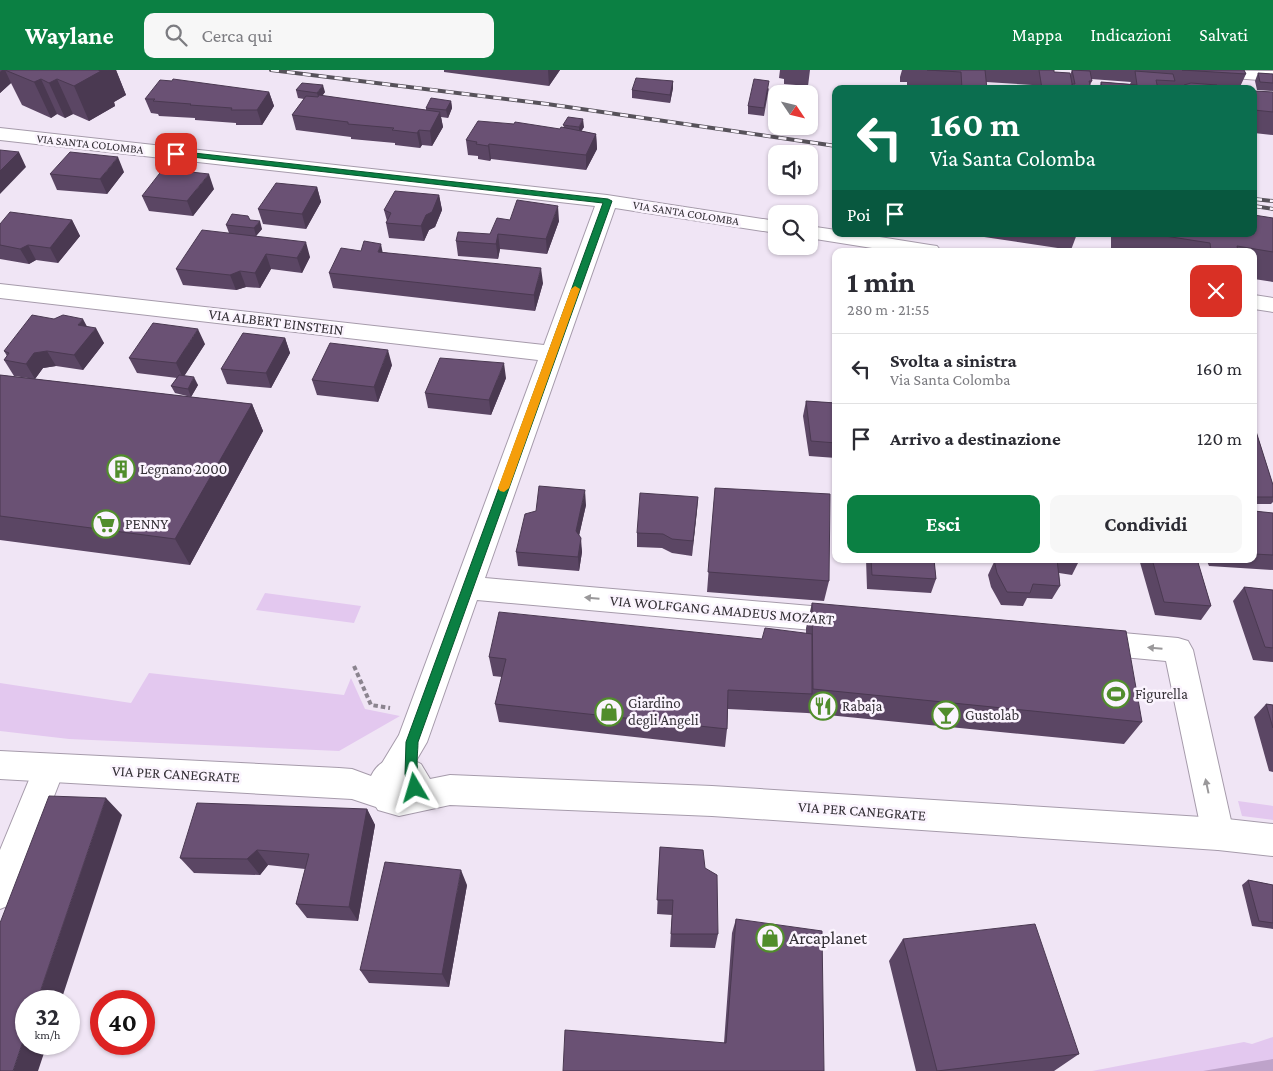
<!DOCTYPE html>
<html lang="it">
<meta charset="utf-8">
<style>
body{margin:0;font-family:"Crimson Pro",serif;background:#f7f7f7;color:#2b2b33;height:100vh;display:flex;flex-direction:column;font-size:19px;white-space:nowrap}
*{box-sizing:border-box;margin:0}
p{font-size:16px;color:#7c7c81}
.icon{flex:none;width:28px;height:28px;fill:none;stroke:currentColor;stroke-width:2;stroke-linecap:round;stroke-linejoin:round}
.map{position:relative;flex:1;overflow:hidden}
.drawer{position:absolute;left:832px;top:178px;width:425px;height:315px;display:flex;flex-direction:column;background:#fff;border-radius:10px;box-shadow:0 1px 4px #0004}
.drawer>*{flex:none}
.hud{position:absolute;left:832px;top:15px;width:425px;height:152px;border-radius:10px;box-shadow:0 1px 4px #0004;background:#0b6e4f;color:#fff;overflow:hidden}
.needle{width:32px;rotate:125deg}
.fabs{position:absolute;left:768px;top:15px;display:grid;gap:10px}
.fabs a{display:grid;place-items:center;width:50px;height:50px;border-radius:10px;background:#fff;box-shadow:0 1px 4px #0004;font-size:25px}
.speed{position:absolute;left:15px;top:920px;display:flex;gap:10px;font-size:25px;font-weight:700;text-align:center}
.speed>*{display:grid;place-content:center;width:65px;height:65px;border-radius:50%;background:#fff;box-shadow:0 1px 4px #0004;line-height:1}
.speed small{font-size:12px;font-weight:400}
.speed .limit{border:8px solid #d22;background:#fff;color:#111}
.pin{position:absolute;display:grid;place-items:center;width:42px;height:42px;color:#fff;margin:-21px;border-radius:10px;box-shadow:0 2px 8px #0006}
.me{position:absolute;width:55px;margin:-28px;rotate:353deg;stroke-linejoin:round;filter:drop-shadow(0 0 4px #0008)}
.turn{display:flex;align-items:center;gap:18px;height:105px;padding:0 15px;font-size:22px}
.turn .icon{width:65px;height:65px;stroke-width:2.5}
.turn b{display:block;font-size:35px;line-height:42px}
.then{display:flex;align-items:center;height:48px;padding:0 15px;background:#0003;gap:10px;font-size:19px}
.round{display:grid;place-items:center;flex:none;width:52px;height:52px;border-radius:10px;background:#f7f7f7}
.headline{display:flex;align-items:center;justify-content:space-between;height:85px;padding:0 15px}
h1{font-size:30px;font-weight:700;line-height:38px}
.action{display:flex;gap:10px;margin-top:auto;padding:10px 15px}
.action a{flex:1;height:58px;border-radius:10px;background:#0b8043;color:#fff;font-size:20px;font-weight:700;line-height:58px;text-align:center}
.action a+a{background:#f7f7f7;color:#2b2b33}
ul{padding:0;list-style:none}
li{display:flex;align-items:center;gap:15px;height:70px;padding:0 15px;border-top:1px solid #e1e1e2}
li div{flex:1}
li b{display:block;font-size:19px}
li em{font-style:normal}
header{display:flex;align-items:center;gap:30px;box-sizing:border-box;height:70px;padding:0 25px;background:#0b8043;color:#fff}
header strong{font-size:24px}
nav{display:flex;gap:28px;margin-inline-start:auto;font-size:18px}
.search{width:350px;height:45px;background:#f7f7f7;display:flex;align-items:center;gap:12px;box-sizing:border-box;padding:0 18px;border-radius:10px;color:#7c7c81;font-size:19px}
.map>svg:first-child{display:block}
</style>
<header>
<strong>Waylane</strong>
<div class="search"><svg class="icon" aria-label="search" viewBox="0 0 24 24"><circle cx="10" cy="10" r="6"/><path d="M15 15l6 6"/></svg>Cerca qui</div>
<nav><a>Mappa</a><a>Indicazioni</a><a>Salvati</a></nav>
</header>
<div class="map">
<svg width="1273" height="1001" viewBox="0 0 1273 1001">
<rect width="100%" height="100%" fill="#f0e5f5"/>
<path fill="#e3c8ef" d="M265 523 361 536 354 553 256 540Z
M149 603 344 625 351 608 365 639 400 646 339 681 69 669 0 661V613L131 633Z
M1238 731 1273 736V750L1242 746Z
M1273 967V1001H1092L1244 972 1252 974Z"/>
<path fill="#bea3ca" d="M1273 989V1001H1203Z"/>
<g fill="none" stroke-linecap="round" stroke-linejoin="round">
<g stroke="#a69bab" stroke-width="2">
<path id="street" d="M1186 0 1273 1V11L1195 5 1189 4Z
M0 58 607 125 776 151V163L615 138 485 508 846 539 856 543 860 551 856 559 846 563 477 530 427 672 403 713 392 717 381 713 376 703 399 665 538 290 0 228V214L544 275 595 136 0 70Z
M809 156 836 160V164H861L930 175 937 176 941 181H891L809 168Z
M1254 225 1273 228V242L1254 239Z
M1090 560 1178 568 1188 571 1193 580 1234 764 1230 775 1218 780 1206 775 1202 764 1166 591 1090 584 1080 581 1076 572 1080 563Z
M49 684 60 688 65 698 12 834 0 839V780L38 688Z"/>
</g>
<g stroke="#a69bab" stroke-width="2">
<path id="secondary" d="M0 681 339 698 352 699 371 706C381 685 403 684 421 694L430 709 450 705 712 716 1218 748 1273 754V786L1218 780 712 746 450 735 399 746 378 740 376 737 352 729 0 709Z"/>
</g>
<path stroke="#8b848f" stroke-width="4" stroke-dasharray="4.5 3" stroke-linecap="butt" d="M354 596 371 635 390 638"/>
<use href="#street" fill="#fff" fill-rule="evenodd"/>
<use href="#secondary" fill="#fff" fill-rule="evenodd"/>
<g stroke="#57525a" stroke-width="4">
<path id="rail" d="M271 0 547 34 836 76
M1254 129 1273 131
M1254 136 1273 139"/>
</g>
<use href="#rail" stroke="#fbf4fe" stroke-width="2.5" stroke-dasharray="8" stroke-linecap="butt"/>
</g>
<path fill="#5b4664" d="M0 0H116L126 25 114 32 115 36 89 51 73 44 65 48 57 44 51 48 22 35 11 13 0 23Z
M444 0H560L549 16 444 2Z
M780 0H810L808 16 784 14V9L779 8Z
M902 0H1054V2L1070 5 1072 0H1244L1246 4 1239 19 1218 18V19H1182L1184 15H1174L1172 19H1099L1101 12 1130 14 1131 12 1091 9 1092 11 1090 15 1091 19H1032V15L986 12 987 19H907V12H900V7Z
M1258 3 1273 4V21L1257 20 1255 11Z
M673 11V18L670 33 632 28V20Z
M769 18 764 46 748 44V36Z
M296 20 325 22 322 26 426 40V38L451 31 452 38 448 48 441 47 443 57 432 76 422 75 420 78 395 75V73L351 69V67L296 60 292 45 304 29 298 28Z
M1254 21 1273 22V65L1254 63Z
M269 22 274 36 262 55H236V53L195 50V48L159 46 158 44 151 43 145 29Z
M563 55 584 57 581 61 596 64 597 79 586 100 491 89 490 91 478 89V86L468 85 466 70 560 59 564 57Z
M124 102 107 124 57 120 50 104Z
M317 117 321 132 306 159 263 154 258 139Z
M214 119 193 146 149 141 142 126Z
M439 125 442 140 435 157 429 160 424 171 389 168 386 153 387 151 384 140Z
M1273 148V212L1254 209V181H1111V164H1254Z
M72 150 80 166 58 193 36 190 29 194 0 189V154Z
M250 150 262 159 256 166 310 187 302 203 271 199 260 218 246 217 236 220 183 215 176 199 229 163 226 155Z
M510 150 559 151 547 184 500 179 498 189 458 186 456 171 490 164Z
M964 164H1077L1071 180Z
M383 182 543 213 535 241 333 218 329 203Z
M87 257 104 273 83 300 56 296 43 298 35 309 14 306 4 290 7 286 4 281Z
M285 268 290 283 271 318 227 314 221 299Z
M205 274 184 306 198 315 191 327 175 323 171 316 177 308 137 303 129 288Z
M392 295 378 332 317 325 312 310Z
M0 305 252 334 263 361 190 495 0 470Z
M506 308 491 345 428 338 425 323Z
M806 331 836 333V388L809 386 803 346Z
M1254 355 1273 415V432L1271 434H1254Z
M715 418 829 511 824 531 707 522Z
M698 427 692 486 672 483 662 478 637 477V463Z
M586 435 579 465 582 482 579 501 518 496 516 482 536 441Z
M1254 441 1273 443V500L1209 496 1206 489H1254Z
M866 489H934L936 509 931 523 867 519Z
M993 489H1079V491L1072 505 1059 503 1060 516 1052 529 1027 528 1023 536 1001 535 991 517 988 505 994 492Z
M1139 489H1197L1211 536 1201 550 1155 545Z
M1244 517 1273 520V592L1253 590 1233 531Z
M812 533 1142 652 1124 674 807 643 728 639 727 659 725 677 499 652 495 634 502 607 493 606 489 587 762 569 806 564V558Z
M1266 634 1273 635V702L1269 701 1254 647Z
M367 739 375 755 358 851 307 848 296 834 305 799 268 795 260 805 194 803 180 788Z
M660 777 705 798 718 864 715 878 670 877 672 845 657 844Z
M1248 810 1273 815V859L1252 856 1242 815Z
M467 815 449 917 369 913 360 900Z
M736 849 824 1001 724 973 732 863Z
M903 869 1079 984 1054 1001H916L889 891Z"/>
<path fill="#4a3951" d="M2 0H5L11 13 0 23V2Z
M96 0H116L126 25 114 32 115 36 89 51 74 16Z
M548 0H560L549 16Z
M41 9 57 44 51 48 34 12Z
M57 9 73 44 65 48 49 13Z
M673 11V18L670 33V25Z
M323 15 325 22 319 30 317 23Z
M269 22 274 36 262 55 257 40Z
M451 31 452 38 448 48 446 40Z
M440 42 443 57 432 76 430 61Z
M583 49 584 57 579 65V57Z
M419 60 422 75 420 78 417 63Z
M596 64 597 79 586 100V85Z
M489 74 491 89 490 91 488 76Z
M19 82 26 97 0 124V101Z
M118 87 124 102 107 124 100 109Z
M209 104 214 119 193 146 187 131Z
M317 117 321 132 306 159 302 144Z
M439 125 442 140 435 157 429 160 424 171 421 156 426 145Z
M558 136 559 151 547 184 546 169Z
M72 150 80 166 58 193 50 178Z
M260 151 262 159 256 166 254 158Z
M498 164 500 179 498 189 496 174Z
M306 172 310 187 302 203 297 188Z
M381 174 384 189 378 182Z
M28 175 36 190 29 194 20 179Z
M266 184 271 199 260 218 255 203Z
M541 198 543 213 535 241 534 225Z
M240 201 246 217 236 220 230 205Z
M83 249 91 264 96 258 104 273 83 300 74 285 78 255Z
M198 259 205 274 183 308 176 293Z
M285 268 290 283 271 318 266 303Z
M388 280 392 295 378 332 374 317Z
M47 281 56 296 43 298 35 309 26 294 34 283Z
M504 293 506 308 491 345 489 330Z
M194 307 198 315 191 327 188 319Z
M252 334 263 361 190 495 175 469Z
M585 420 586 435 577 475 576 461Z
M698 427 697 441 692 486 693 471Z
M581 468 582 482 579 501 578 487Z
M106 728 122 745 61 931H37Z
M367 739 375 755 358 851 349 837Z
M257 780 268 795 260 805 247 789Z
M461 800 467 815 449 917 442 904Z
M26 962V974H47L38 1001H13Z"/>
<path fill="#6a5174" stroke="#4a3951" d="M5 0H98L101 1 74 16 57 9 49 13 41 9 34 12Z
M927 0H985L987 19H962L961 2Z
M1039 0H1054V2L1070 3 1073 19H1042Z
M1072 0 1090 1 1092 11H1089L1091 19H1073L1072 14H1075Z
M1182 0H1244L1246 4Z
M1135 1 1173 4 1175 11 1156 10 1158 19H1102L1101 12 1137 15Z
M1258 3 1273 4V13L1260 12Z
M636 8 673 11 670 25 632 20Z
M173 9 269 22 257 40H231L232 38 190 35 191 34 153 31 155 29H145L160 10 172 11Z
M754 9 769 11 764 38 748 36Z
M302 13 323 15 317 23 296 20Z
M1191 13 1217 15 1218 19H1185L1184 15Z
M1254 21 1273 22V42L1254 40Z
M319 25 440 42 430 61 419 60 417 63 392 60 394 58 348 54V52L292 45 306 26 318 27Z
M431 28 451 31 446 40 426 38Z
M568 47 583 49 579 57 563 55Z
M478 51 514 54 515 52 560 59 561 57 596 64 586 85 489 74 488 76 476 74 477 72 466 70Z
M0 80 19 82 0 101Z
M70 82 118 87 100 109 50 104Z
M163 99 209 104 187 131 142 126Z
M276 113 317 117 302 144 258 139Z
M395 121 439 125 432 142 426 145 421 156 386 153 391 143 384 140Z
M517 130 558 136 546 169 498 164 496 174 456 171 458 162 490 164 497 148 510 150Z
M10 142 72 150 50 178 28 175 20 179 0 175V154Z
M232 144 248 146 250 150 260 151 254 158 226 155Z
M1254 145 1273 148V182L1237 176 1238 181H1211L1210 173 1152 164H1254Z
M202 160 306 172 297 188 266 184 255 203 240 201 230 205 176 199Z
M364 171 381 174 378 182 541 198 534 225 329 203 341 178 361 181Z
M32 245 54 249 63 245 83 249 78 255 96 258 74 285 47 281 34 283 26 294 4 290 9 283 4 281Z
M153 253 198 259 176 293 129 288Z
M243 263 285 268 266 303 221 299Z
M330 273 388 280 374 317 312 310Z
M440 288 504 293 489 330 425 323Z
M0 305 252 334 175 469 0 446Z
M179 305 194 307 188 319 171 316Z
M806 331 836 333V373L811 371Z
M1254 355 1273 415V427H1254Z
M539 416 585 420 576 461 581 468 578 487 516 482 525 444 536 441Z
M715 418 830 424 829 511 708 502Z
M640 423 698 427 693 471 672 469 663 464 637 463Z
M1254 441 1273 443V485L1254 484Z
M871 489H934L936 509 872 505Z
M997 489H1057L1060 516 1033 514 1030 523 1007 522 997 503 994 490Z
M1066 489H1079V491Z
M1152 489H1197L1211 536 1164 532Z
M1244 517 1273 520V578L1265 577Z
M812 533 1126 561 1142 652 813 619Z
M499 542 762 569 765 558 812 564V624L728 620 727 659 495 634 506 589 489 587Z
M1266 634 1273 635V658Z
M49 726 106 728 37 931H26V962L13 1001H0V853Z
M197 733 367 739 349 837 296 834 309 784 257 780 247 789 180 788Z
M660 777 703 780 705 798 717 805 718 864H671L673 830H657Z
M385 792 461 800 442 904 360 900Z
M1248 810 1273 815V853L1259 851Z
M736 849 822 861 824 1001H563L565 960 726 973Z
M1035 854 1079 984 937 1001 903 869Z"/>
<defs><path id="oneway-solid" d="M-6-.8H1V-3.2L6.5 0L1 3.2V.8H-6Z" transform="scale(1.25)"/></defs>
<g fill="#9a989a">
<use href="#oneway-solid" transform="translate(592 528) rotate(-175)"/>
<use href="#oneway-solid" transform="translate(1155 578) rotate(-175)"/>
<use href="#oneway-solid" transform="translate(1207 716) rotate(-102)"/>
</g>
<path fill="#0b8043" stroke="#07532c" d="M176 81 608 129 612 131 418 672C418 681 416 693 418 702 420 710 423 714 420 722L415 724 410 722 405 704 406 672 603 133 174 85V82Z"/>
<path fill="#f59e0b" d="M575 216 580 219 509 418 504 422 500 421 498 418 571 219Z"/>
<defs>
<g id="building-ring" transform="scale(1.4375)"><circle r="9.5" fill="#fbf4fe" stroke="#518d2c" stroke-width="1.5"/><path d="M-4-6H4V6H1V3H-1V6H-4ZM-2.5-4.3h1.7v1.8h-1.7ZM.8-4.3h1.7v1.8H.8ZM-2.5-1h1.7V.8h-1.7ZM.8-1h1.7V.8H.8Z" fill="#518d2c"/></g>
<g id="supermarket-ring" transform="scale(1.4375)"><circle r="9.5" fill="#fbf4fe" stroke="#518d2c" stroke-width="1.5"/><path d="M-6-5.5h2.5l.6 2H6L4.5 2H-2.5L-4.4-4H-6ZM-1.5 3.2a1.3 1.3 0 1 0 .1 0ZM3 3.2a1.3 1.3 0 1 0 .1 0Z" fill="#518d2c"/></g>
<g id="stadium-ring" transform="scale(1.4375)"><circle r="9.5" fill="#fbf4fe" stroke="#518d2c" stroke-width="1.5"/><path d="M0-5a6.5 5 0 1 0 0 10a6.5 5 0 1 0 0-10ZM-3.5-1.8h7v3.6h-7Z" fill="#518d2c"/></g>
<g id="restaurant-ring" transform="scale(1.4375)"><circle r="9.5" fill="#fbf4fe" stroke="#518d2c" stroke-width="1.5"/><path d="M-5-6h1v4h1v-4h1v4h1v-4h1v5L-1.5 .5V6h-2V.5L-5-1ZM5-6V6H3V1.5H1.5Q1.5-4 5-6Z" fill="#518d2c"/></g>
<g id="shop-ring" transform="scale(1.4375)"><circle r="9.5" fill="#fbf4fe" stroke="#518d2c" stroke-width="1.5"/><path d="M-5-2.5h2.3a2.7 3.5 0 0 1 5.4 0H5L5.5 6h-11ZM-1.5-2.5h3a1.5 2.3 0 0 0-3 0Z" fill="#518d2c"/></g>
<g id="bar-ring" transform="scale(1.4375)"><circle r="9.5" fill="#fbf4fe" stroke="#518d2c" stroke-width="1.5"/><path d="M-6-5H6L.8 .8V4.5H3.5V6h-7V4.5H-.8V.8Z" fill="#518d2c"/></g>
</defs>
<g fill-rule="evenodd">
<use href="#building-ring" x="121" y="399"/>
<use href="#supermarket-ring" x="106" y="454"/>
<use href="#stadium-ring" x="1116" y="624"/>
<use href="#restaurant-ring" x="823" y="636"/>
<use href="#shop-ring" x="609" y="642"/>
<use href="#bar-ring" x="946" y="645"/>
<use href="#shop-ring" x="770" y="868"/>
</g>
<g text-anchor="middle" stroke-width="5" stroke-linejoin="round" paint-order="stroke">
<g font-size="12" fill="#343036" stroke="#fbf4fe">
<text transform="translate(90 74) rotate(6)" y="4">VIA SANTA COLOMBA</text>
<text transform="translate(686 143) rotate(9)" y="4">VIA SANTA COLOMBA</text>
</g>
<g font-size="15" fill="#343036" stroke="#fbf4fe">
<text transform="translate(276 252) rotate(7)" y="5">VIA ALBERT EINSTEIN</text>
<text transform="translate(722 540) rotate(5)" y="5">VIA WOLFGANG AMADEUS MOZART</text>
<text transform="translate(176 704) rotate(3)" y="5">VIA PER CANEGRATE</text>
<text transform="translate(862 741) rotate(4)" y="5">VIA PER CANEGRATE</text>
</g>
<g font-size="15" fill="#343036" stroke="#fbf4fe" text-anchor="start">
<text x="140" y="404">Legnano 2000</text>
<text x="125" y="459">PENNY</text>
<text x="1135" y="629">Figurella</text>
<text x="628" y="638">Giardino<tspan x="628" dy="17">degli Angeli</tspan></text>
<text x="842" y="641">Rabaja</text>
<text x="965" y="650">Gustolab</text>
</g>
<g font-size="18" fill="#343036" stroke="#fbf4fe" text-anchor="start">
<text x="789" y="874">Arcaplanet</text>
</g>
</g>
</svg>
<div class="fabs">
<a><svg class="needle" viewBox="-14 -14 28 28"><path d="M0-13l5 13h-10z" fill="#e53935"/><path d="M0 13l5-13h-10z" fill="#7c7c81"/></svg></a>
<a><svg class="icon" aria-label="sound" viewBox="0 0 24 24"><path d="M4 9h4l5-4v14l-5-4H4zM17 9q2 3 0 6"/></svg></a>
<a><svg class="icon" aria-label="search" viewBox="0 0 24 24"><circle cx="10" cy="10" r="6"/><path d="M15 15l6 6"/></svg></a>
</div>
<div class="speed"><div>32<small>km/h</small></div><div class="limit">40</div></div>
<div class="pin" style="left:176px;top:84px;background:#d93025"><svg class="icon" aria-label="arrive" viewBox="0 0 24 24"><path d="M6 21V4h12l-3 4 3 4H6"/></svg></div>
<svg class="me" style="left:415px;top:718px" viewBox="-20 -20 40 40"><path d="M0-17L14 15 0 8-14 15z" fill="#0b8043" stroke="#fff" stroke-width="4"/></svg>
<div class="hud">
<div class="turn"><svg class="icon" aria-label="left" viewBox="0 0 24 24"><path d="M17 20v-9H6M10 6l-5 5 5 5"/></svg><div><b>160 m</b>Via Santa Colomba</div></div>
<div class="then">Poi<svg class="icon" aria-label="arrive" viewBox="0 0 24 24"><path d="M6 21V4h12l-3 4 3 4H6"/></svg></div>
</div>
<section class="drawer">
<div class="headline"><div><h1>1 min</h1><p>280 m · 21:55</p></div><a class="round" style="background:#d93025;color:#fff"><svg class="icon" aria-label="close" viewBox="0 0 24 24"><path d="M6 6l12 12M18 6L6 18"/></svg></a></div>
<ul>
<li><svg class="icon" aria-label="left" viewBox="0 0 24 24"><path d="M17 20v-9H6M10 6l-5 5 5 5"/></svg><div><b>Svolta a sinistra</b><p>Via Santa Colomba</p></div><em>160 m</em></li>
<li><svg class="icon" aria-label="arrive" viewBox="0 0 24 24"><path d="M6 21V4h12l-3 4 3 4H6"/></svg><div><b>Arrivo a destinazione</b></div><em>120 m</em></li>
</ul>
<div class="action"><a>Esci</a><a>Condividi</a></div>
</section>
</div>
